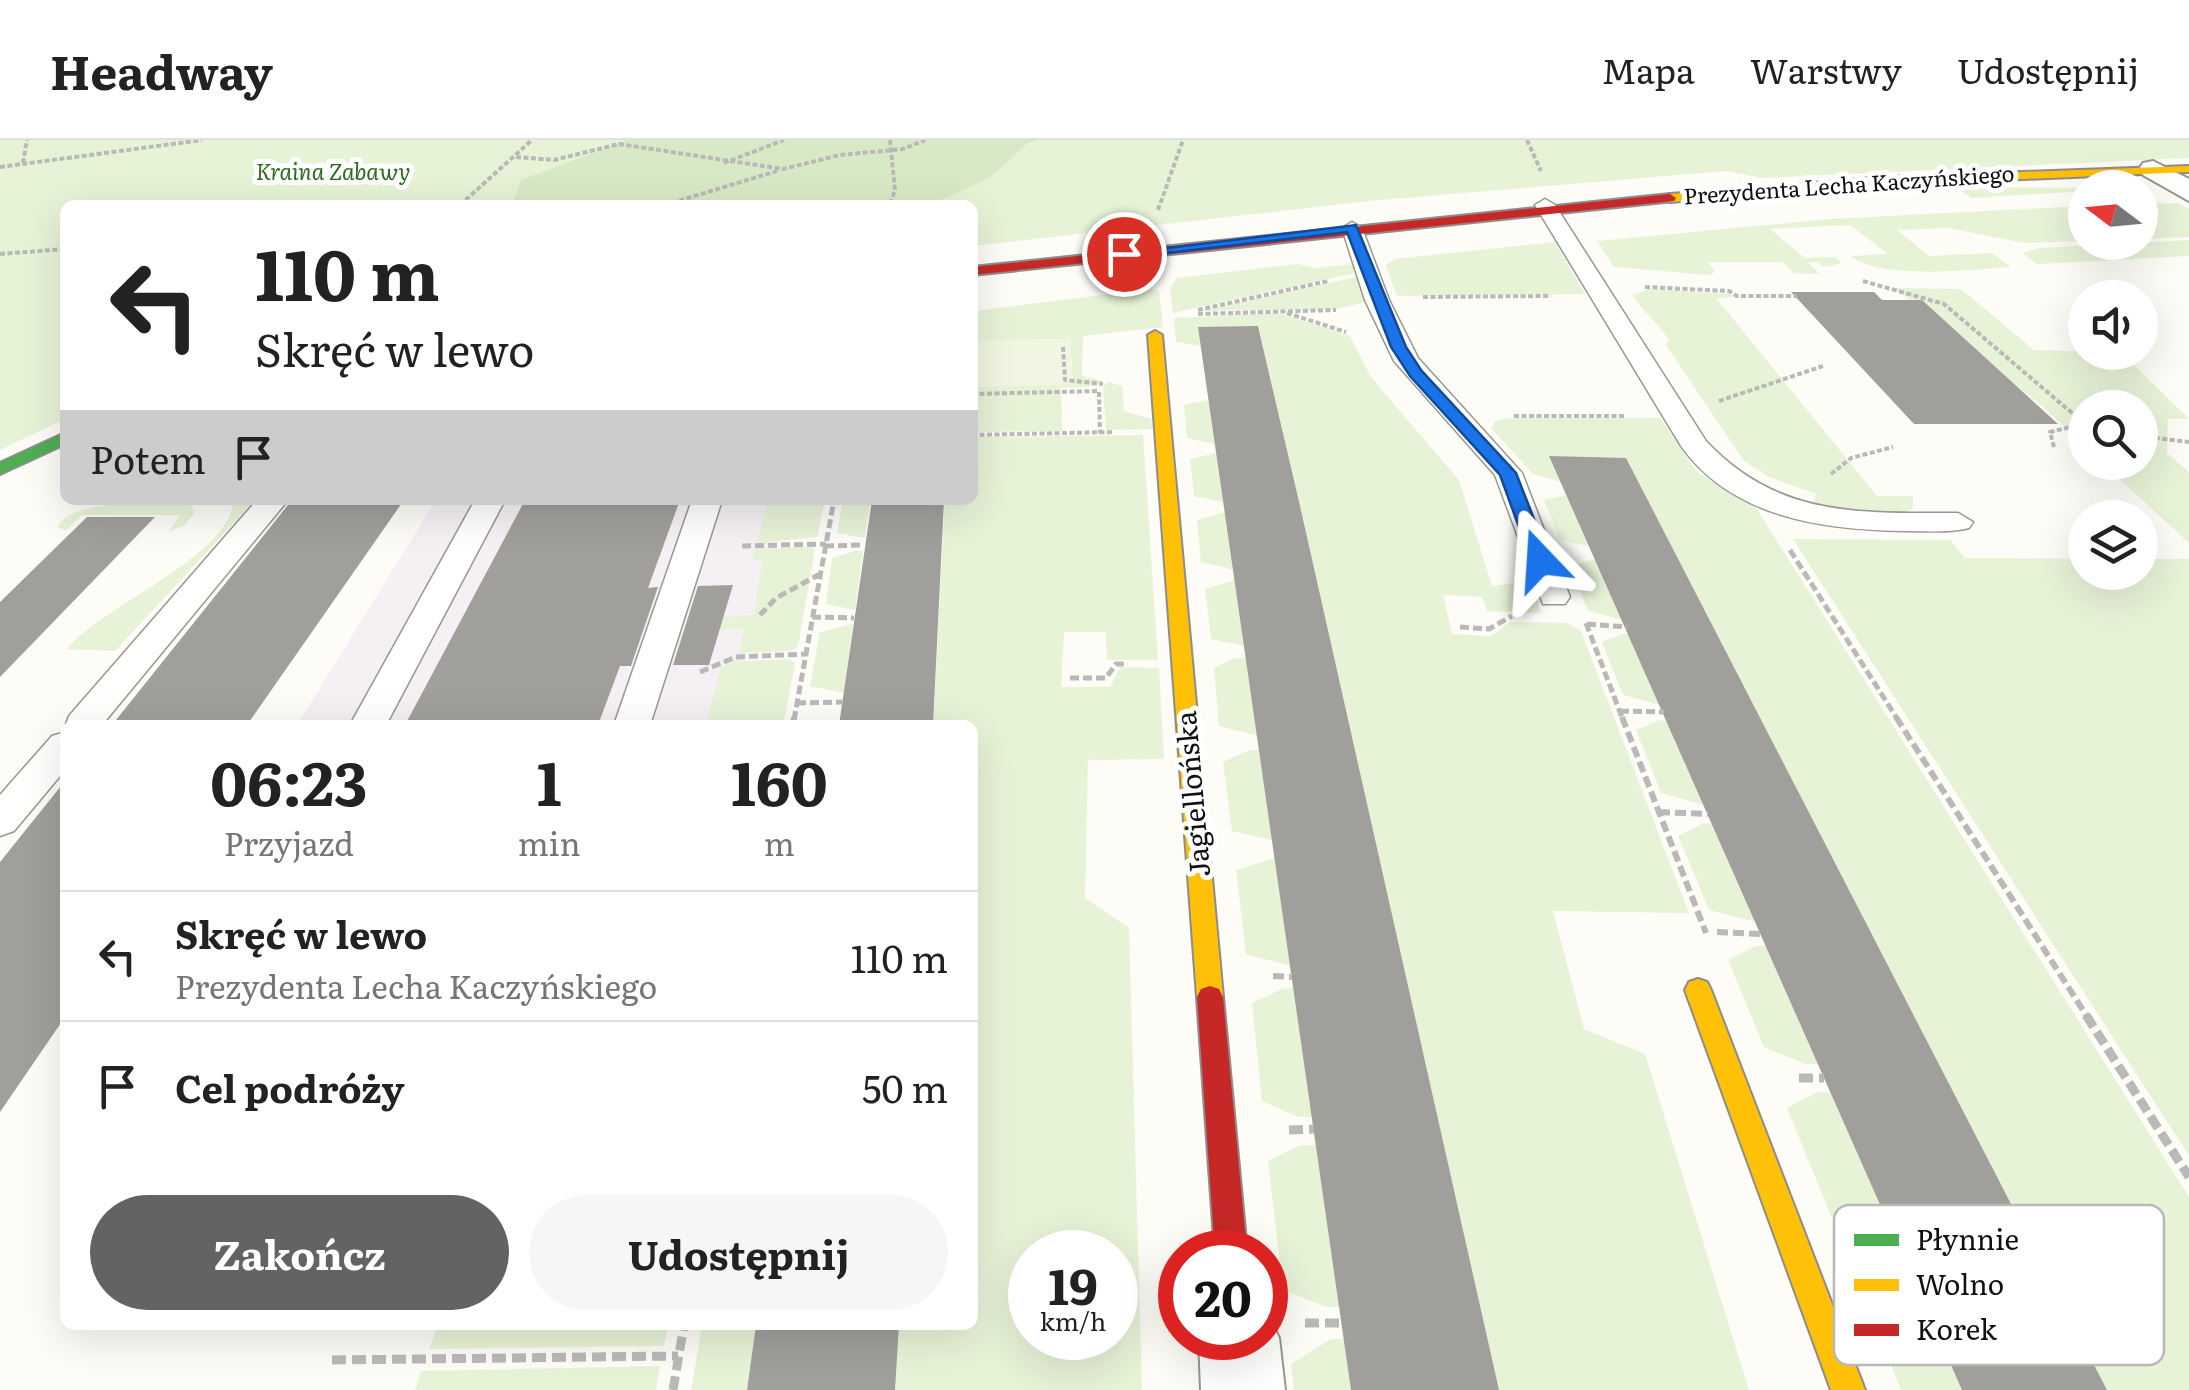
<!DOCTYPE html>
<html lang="pl">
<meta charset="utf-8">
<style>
body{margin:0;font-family:Literata,serif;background:#f6f6f6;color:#222;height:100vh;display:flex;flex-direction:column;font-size:38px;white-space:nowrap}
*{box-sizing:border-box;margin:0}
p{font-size:32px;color:#767676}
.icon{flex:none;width:55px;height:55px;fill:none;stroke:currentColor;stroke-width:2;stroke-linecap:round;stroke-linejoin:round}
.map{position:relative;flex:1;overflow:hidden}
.drawer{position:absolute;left:60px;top:580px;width:918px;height:610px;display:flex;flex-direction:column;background:#fff;border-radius:15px;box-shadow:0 10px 40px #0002}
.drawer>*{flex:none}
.guide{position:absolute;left:60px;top:60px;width:918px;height:305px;border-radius:15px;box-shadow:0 10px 40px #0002;background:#fff;color:#222;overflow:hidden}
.needle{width:65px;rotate:286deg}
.buttons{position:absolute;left:2068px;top:30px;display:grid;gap:20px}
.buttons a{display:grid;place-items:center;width:90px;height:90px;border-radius:50%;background:#fff;box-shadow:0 10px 40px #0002;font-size:50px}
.speed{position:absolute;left:1008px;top:1090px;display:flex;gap:20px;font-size:50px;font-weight:700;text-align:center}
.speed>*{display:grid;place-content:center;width:130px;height:130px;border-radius:50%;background:#fff;box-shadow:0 10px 40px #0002;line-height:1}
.speed small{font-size:25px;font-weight:400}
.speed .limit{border:15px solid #d22;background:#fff;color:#111}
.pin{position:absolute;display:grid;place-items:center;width:85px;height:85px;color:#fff;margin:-42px;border:5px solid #fff;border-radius:50%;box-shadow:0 2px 10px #0007}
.me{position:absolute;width:110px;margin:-55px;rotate:340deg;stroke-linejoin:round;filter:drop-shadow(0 0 8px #0008)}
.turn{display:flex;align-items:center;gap:35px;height:210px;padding:0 30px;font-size:45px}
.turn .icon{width:130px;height:130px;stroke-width:2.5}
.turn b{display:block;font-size:70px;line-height:85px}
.then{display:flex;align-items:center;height:95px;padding:0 30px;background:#0003;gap:20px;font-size:38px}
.eta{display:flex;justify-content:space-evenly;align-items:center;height:170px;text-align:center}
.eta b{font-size:60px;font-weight:700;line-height:70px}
.action{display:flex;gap:20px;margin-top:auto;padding:20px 30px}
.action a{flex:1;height:115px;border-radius:60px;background:#646362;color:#fff;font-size:40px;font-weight:700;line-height:115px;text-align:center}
.action a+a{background:#f6f6f6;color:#222}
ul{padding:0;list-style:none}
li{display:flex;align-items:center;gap:30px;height:130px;padding:0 30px;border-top:2px solid #e0e0e0}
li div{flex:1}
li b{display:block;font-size:38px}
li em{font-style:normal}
header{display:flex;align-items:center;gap:60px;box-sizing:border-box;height:140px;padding:0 50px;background:#fff;border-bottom:2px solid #e0e0e0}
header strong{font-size:48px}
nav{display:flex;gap:55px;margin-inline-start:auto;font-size:35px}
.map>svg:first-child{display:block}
</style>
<header>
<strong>Headway</strong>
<nav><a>Mapa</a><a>Warstwy</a><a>Udostępnij</a></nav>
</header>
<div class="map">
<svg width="2189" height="1250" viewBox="0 0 2189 1250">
<rect width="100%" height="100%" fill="#fdfcf7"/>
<path fill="#f5f0f3" d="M436 360H782L730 585H297Z"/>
<path fill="#e7f3d7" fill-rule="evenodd" d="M0 0H2189V18L1763 38 1725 31 1369 61 973 106 972 65H65V279L0 310Z
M1954 47 2140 48 1972 58Z
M2178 63 2189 69V97L2140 99V64Z
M2085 66V101L2024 103 1948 88 1897 90 1929 116 1992 113 2011 127C1974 130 1879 140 1851 116L1888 114 1850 85 1770 89 1805 118 1835 117 1842 123 1824 127 1818 122H1808L1819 134 1794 133 1782 122H1708L1715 132 1709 135 1614 127 1597 101 1830 79Z
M2189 100V116L2037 124 2023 113 2040 108Z
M1555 102 1585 154 1397 156 1386 125 1395 119Z
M1298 124 1315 128 1353 124 1355 133 1173 173 1170 149 1177 138Z
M1356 137 1366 162 1336 169 1202 171Z
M1894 148 1961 149 2034 210 2122 213 2189 279H2168L2167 313 2189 332V403L2102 323 2140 322V268H2085V306L2042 266Z
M1150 149 1159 151 1163 187 1083 196 1082 236 1102 241 1096 246 1061 248 1062 291 973 292 972 247 1073 244 1070 199 973 201V171Z
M1649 149 1731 154 1733 157 1716 158 1877 356H1913V368C1888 384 1839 371 1813 363L1816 354 1767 336 1744 321 1666 205 1669 200C1658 183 1644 173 1633 155Z
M1279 173 1350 196 1371 237 1459 340 1492 446 1530 441 1541 473 1487 471 1482 457 1443 455 1452 494 1491 496 1510 482 1567 483 1581 491 1689 773 1553 771 1584 889 1645 914 1749 1250H1499L1259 187H1199L1201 206 1176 202 1174 178Z
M1108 242 1122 246 1124 271 1151 279 1152 289 1106 290 1103 247Z
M1209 260 1215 304 1187 298 1184 265Z
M1509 278H1660L1696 331 1755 366 2189 1057V1250H2107L1690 444 1565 343 1533 334 1491 288 1495 281Z
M1143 295 1158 520H1107L1106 492H1064L1061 547H1110L1120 527 1159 528 1164 619 1088 620 1085 758 1129 788 1142 1250H895L899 1185H972V585H933L945 360H972L973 297ZM1030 1112H1115V1198H1030Z
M1216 313 1223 362 1194 356 1190 319Z
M1570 354 1593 407 1560 400 1544 360Z
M148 360 191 364 194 373 184 386 169 391 180 375H82L66 391 57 387C68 365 124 364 148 360Z
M233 360H255L115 511 67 509C100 467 233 415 233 360Z
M768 360H825L817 397 757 403Z
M843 360H870L865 398 837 393Z
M1225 372 1234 430 1201 422 1197 380Z
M1793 399 1950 400 1965 418 2085 419V432H2140V419H2189V1016Z
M812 407 815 410 798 506 792 511 739 513 744 489 695 490 699 478 754 475 762 421 752 420 755 409Z
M855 411H863L855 470 826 464 832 418Z
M1597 419 1623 480 1588 471 1570 426Z
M1235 440 1245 506 1211 499 1205 449Z
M853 484 844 553 810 546 820 492Z
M1623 494H1630L1660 565 1623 555 1602 502Z
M1235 518H1247L1258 596 1219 586 1214 528Z
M790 519 795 524 783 585H706L721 527 736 521Z
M1660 580 1667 581 1704 665 1661 653 1636 590Z
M1250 610H1259L1272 700 1232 691 1223 622Z
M1704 683 1713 684 1756 782 1709 770 1678 696Z
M1275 718 1290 826 1246 814 1236 730Z
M1756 806H1767L1818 924H1805L1764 907 1728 820Z
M1293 848 1312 977H1298L1262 961 1252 863 1282 849Z
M1817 952 1831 953 1895 1097H1879L1831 1076 1787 968Z
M1301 1005H1317L1341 1167H1327L1283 1150 1268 1021Z
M1892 1133 1911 1134 1962 1250H1901L1862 1152Z
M438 1185H668L664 1206 429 1209Z
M702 1185H756L747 1250H691Z
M1331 1199H1344L1351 1250H1294L1291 1224Z
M660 1226 656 1250H415L421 1231Z"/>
<path fill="#d8eac5" d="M627 0H1038L1028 3 991 37 931 65H512L521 40Z"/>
<path fill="#f0f6e1" d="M1070 199 1073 244 973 247V201Z"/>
<path fill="#a19f9c" d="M1791 152H1874L1882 160H1922L2058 284H1914Z
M1258 186 1300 366 1499 1250H1351L1198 187Z
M1549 316 1626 318 2107 1250H1962Z
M292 360H404L247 585H112Z
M525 360H680L648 448 658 447 631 526H620L598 585H405Z
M872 360H944L933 585H839Z
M87 377H155L0 537V462Z
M733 445 709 525H673L698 446Z
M65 641V877L0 972V722Z
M756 1185H899L895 1250H747Z"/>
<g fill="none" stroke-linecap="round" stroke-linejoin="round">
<g stroke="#979795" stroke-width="3">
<path id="lane" d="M1545 59 1555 65 1706 301C1778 378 1860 373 1958 373L1973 382 1969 388C1949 393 1927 391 1906 391 1824 390 1732 378 1681 306L1535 65Z
M1352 82 1362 88 1389 160 1418 218 1522 333 1570 457 1565 464H1543L1495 335 1394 221 1365 160 1342 88Z
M257 360H288L102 585 65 587 69 576Z
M475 360H505L386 585H350Z
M692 360H722L650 585H614Z
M65 592V630L14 691 0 696V655L52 596Z"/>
</g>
<g stroke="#979795" stroke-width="4">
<path id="street" d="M2153 21 2189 39V61L2143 35 2139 29 2143 23Z
M1265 1168 1279 1198 1285 1250H1201L1199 1198H1265Z"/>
</g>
<g stroke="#8e8d8b" stroke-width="4">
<path id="fast" d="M65 293V304L0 334V323Z"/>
</g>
<g stroke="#8e8d8b" stroke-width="4">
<path id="slow" d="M2189 26V32L1884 45 1670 62 1664 58 1670 54 1884 37Z
M1155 191 1162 195 1223 857 1219 865 1210 868 1201 865 1197 857 1148 195Z
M1698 839 1707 842 1711 850 1865 1250H1831L1685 850 1689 842Z"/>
</g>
<g stroke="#8e8d8b" stroke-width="4">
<path id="jam" d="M1670 54 1676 58 1674 61 972 135V127Z
M1210 846 1219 849 1223 857 1247 1112H1215L1197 857 1201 849Z"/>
</g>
<path stroke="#b9b9b8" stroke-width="4" stroke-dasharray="5 2.5" stroke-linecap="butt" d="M890 0 895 50 890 65
M1527 0 1541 31
M516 17 554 20 619 4 783 29 840 15 903 9 925 0
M23 23 27 0
M724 23 784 0
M0 27 202 0
M460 65 532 0
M665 65 777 31
M1158 70 1183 0
M0 114 65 109
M1863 141 1944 164 2085 284
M1645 147 1729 151 1737 156H1797
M1423 157 1551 156
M1198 170 1328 141
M1287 173 1346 192
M1198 174 1336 170
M1063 207 1065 240 1103 244
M1099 252 1100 293
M972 254 1099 251
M1719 261 1823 226
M1514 276H1626
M972 295 1113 292
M2140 296 2189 302
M2054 307 2050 292 2083 284
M1831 334 1851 318 1893 307"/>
<path stroke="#b9b9b8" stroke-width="5" stroke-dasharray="9 4" stroke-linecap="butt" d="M742 406 826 404
M825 406 864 405
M1790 410 1898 580
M760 475 776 458 820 434
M812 477 854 478
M1586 483 1623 580
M1587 484 1627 487
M1460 487 1489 489 1512 476
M700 532 736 517 806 514
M1070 538H1106L1116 524H1128
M797 563 842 562
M1620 571 1664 572
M794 580 834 360"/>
<path stroke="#b9b9b8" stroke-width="6" stroke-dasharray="11 5" stroke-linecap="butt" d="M1622 577 1706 793
M1896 577 2088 878
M793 585 794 577
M1659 672 1708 674
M1717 792 1760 794
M1273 836 1292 837"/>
<path stroke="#b9b9b8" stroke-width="9" stroke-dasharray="14 6" stroke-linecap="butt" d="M2086 875 2189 1037
M1799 938H1824
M1289 990 1314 989
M1869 1115H1903
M1305 1183H1342
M332 1220 678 1216
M673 1250 684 1185"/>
<use href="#lane" fill="#fffffe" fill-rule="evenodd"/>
<use href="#street" fill="#fffffe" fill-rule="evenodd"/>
<use href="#fast" fill="#4caf50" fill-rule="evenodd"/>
<use href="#slow" fill="#ffc107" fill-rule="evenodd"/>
<use href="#jam" fill="#c62828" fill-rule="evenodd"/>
</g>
<path fill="#1a73e8" stroke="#114b97" stroke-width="2.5" d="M1356 85 1406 207 1421 230 1516 333 1550 420 1547 424 1531 420 1500 335 1410 236 1391 207 1347 92 1124 118 1118 114Z"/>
<g text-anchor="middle" stroke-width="10" stroke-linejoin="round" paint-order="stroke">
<g font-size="22" font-style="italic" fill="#2f6b1f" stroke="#fff">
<text x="333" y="40">Kraina Zabawy</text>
</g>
<g font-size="22" fill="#111" stroke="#fff">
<text transform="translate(1849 45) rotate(-4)" y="8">Prezydenta Lecha Kaczyńskiego</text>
</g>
<g font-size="28" fill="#111" stroke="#fff">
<text transform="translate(1193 654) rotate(-95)" y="10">Jagiellońska</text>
</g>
</g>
<rect x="1834" y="1065" width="330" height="160" rx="15" fill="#fff" stroke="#b8b8b8" stroke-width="2.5"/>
<rect x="1854" y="1094" width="45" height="12" fill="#4caf50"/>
<rect x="1854" y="1139" width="45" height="12" fill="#ffc107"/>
<rect x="1854" y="1184" width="45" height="12" fill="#c62828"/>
<g font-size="28" fill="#111">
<text x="1916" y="1110">Płynnie</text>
<text x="1916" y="1155">Wolno</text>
<text x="1916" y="1200">Korek</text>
</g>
</svg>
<div class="buttons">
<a><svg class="needle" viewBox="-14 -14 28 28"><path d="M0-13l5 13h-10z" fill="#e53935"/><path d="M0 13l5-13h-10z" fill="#767676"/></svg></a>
<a><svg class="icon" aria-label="sound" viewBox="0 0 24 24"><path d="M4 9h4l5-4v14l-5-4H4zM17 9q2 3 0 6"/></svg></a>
<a><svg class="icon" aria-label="search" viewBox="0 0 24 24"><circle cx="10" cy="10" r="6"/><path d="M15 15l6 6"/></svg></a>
<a><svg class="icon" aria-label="layers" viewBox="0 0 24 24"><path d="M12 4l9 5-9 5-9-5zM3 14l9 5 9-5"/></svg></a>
</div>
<div class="speed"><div>19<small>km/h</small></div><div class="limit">20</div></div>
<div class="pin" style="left:1124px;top:114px;background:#d93025"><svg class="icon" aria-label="arrive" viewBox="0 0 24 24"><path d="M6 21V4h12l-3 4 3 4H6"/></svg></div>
<svg class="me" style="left:1540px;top:420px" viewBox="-20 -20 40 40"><path d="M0-17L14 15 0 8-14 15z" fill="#1a73e8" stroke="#fff" stroke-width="4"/></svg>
<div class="guide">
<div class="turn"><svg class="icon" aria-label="left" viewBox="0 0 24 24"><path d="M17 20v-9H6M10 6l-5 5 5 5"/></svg><div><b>110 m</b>Skręć w lewo</div></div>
<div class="then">Potem<svg class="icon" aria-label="arrive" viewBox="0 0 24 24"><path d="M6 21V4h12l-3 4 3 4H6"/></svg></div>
</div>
<section class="drawer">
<div class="eta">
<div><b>06:23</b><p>Przyjazd</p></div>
<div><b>1</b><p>min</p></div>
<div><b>160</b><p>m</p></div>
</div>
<ul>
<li><svg class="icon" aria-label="left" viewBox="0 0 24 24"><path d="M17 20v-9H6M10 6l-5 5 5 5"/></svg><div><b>Skręć w lewo</b><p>Prezydenta Lecha Kaczyńskiego</p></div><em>110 m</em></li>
<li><svg class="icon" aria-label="arrive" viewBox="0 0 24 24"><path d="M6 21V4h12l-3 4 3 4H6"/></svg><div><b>Cel podróży</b></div><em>50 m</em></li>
</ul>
<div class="action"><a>Zakończ</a><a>Udostępnij</a></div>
</section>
</div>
